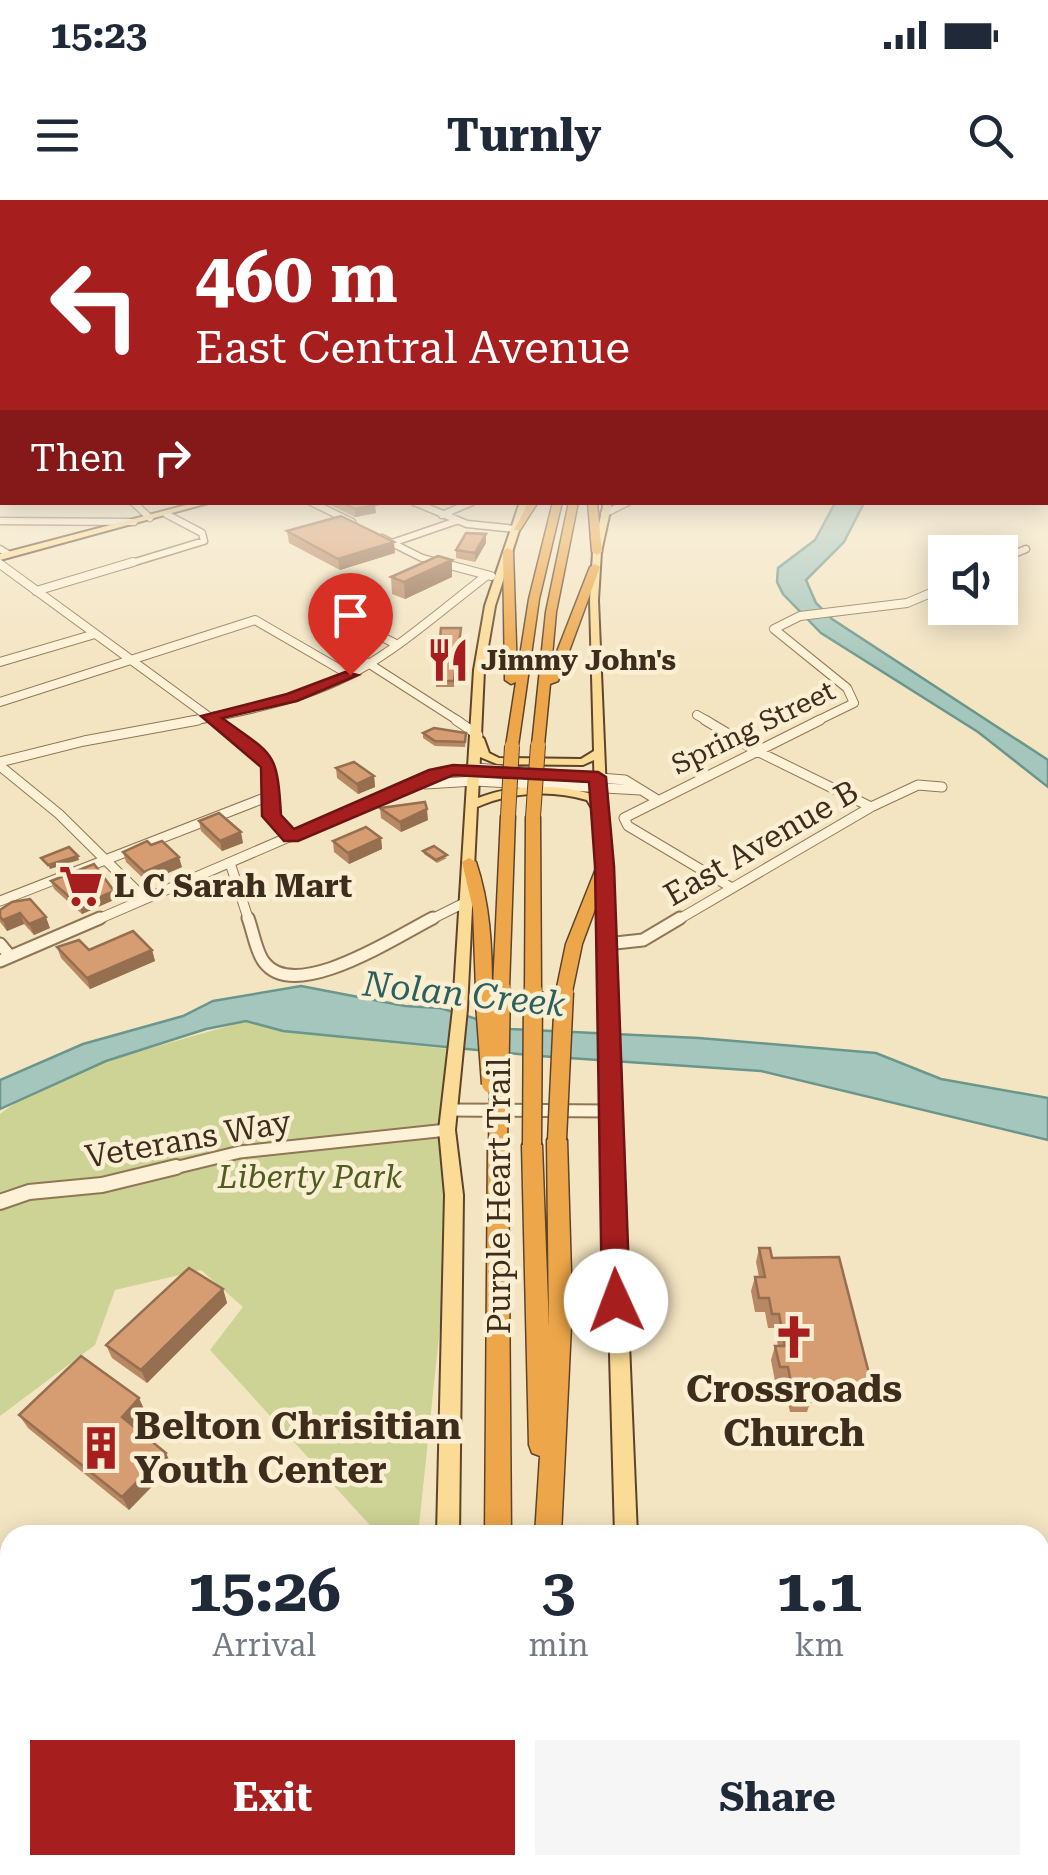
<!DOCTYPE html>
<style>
body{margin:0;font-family:"Roboto Serif",serif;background:#f6f6f7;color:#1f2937;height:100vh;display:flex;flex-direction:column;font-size:38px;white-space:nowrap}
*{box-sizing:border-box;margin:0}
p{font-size:32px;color:#747a83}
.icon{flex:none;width:55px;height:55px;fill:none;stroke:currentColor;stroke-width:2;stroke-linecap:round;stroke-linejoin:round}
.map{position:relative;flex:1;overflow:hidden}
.sheet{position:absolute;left:0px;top:1325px;width:1050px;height:350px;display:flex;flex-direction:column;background:#fff;border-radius:30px 30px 0 0;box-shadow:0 5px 25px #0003}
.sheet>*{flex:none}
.top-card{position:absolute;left:0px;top:0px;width:1050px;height:305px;box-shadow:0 5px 25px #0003;background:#a71e1f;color:#fff;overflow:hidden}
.buttons{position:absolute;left:928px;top:335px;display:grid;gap:20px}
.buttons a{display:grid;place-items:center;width:90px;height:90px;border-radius:0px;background:#fff;box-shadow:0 5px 25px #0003;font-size:50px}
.pin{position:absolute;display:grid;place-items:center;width:85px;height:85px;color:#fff;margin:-102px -42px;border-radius:50% 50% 50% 0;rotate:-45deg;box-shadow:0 0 10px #0007}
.pin .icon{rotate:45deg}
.me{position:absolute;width:110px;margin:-55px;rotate:358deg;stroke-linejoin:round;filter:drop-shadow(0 0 8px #0008)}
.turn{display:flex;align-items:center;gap:35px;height:210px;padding:0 30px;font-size:45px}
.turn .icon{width:130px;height:130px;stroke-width:2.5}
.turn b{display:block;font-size:70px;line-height:85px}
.then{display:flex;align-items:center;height:95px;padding:0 30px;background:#0003;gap:20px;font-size:38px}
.eta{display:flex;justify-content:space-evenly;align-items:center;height:170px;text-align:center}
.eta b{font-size:60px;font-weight:700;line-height:70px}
.primary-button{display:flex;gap:20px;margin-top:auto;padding:20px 30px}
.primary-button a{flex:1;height:115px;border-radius:0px;background:#a71e1f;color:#fff;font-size:40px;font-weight:700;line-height:115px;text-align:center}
.primary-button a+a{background:#f6f6f7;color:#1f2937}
.status{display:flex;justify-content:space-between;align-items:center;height:70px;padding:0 50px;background:#fff;direction:ltr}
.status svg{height:28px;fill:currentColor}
header{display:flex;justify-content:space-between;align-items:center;height:130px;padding:0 30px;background:#fff;font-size:45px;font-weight:700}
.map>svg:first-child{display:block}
</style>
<div class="status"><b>15:23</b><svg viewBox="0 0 49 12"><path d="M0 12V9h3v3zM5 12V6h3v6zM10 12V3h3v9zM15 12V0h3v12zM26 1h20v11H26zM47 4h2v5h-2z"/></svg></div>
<header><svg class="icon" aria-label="menu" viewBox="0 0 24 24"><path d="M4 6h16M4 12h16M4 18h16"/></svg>Turnly<svg class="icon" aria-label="search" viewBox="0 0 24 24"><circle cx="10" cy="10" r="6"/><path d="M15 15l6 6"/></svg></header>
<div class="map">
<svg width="1048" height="1675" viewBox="0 0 1048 1675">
<rect width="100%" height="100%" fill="#f4e5c2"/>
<path fill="#ccd394" d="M246 821 283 831 457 850 447 930 454 995 418 1335H379L210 1150 243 1107 201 1070 115 1090 95 1145 0 1216V914L19 900 106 861Z"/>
<path fill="#a5c6bc" stroke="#6a968b" stroke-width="2.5" d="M835 303H864L844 342 806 380 816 403 832 419 1048 560V587L978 532 821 433 783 394 777 382 778 368 815 340Z
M301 786 405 806 440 808 510 829 699 838 876 853 941 879 1048 898V940L761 871 539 856 283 831 246 821 206 829 106 861 0 909V880L83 844 183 816 213 801Z"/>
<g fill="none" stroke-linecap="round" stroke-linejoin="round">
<g stroke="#907656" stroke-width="9">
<path id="minor-far5" d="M133 302 150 318
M311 302 352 322
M414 302 467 324 516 329
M604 314 628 302
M442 315 472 302
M0 321 134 322
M382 338 422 358 447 365
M392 343 456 321
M0 349 8 354
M1000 360 1026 349
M125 365 204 341 202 333 166 314"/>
</g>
<g stroke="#907656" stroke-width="10">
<path id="minor-far4" d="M438 362 491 376
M0 364 216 522
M36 391 133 362
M328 409 394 443
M0 462 95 434
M368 463 460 522
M0 502 255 420 350 475
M697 515 709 522
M185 522C242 512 303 500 355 472 402 446 443 409 486 376
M815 522 854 503 847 488 774 429 800 416 907 403 945 387"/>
</g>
<g stroke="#907656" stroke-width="11">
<path id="minor-far3" d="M213 520C259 554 274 555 272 616L291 637
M456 520 478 535
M705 520 757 551 871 607
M0 562 84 541 198 520
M0 566 59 614 145 699
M425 584 475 581 641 590
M230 663 249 721
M732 688 628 626 624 618 820 520
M0 701 272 595
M94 721 435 574 476 568 625 580 656 599
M428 721 466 702
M676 721 871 607 918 585 942 587"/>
</g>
<g stroke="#907656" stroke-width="15">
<path id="minor-far2" d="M248 718C253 731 256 752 264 762 295 804 397 736 433 718
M0 744 10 756
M606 744 643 740 680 718
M0 761 100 718
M450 910 610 911
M166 970 240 952 447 930"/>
</g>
<g stroke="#907656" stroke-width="18">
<path id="minor-far1" d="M0 1002 29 992 102 985 176 967"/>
</g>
<g stroke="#907656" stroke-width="21">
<path id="minor" d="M0 1454 10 1446
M219 1675 229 1665"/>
</g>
<g stroke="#5e432b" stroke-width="4">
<path id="major" d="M198 302H212L0 360V354Z
M520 302H528L495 406 484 470 481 536 484 539 489 553 499 558 581 559 594 551 590 400 593 352 604 302H612L601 352 598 400 637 1335H615L595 613 587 600C551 589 511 592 477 607L467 809 455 930 463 995 459 1335H437L445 995 439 930 453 809 474 470 485 406ZM480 557 497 564 583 565 594 560 595 595C556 583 516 584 478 598Z
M408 1665H434L433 1675H407Z
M639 1665H665L666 1675H640Z"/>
</g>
<g stroke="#5e432b" stroke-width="3">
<path id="highway" d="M529 302H538L520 330H514Z
M553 302H562L539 399 518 546 512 550 506 546 516 482 511 484 505 480 503 351 508 348 513 351 517 475 529 399Z
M569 302H578L556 412 551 467 590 367 595 364 600 367 558 481 550 484 544 545 538 549 532 545 546 412Z
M588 302H597L602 352 597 355 592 352Z
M508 612 515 616 509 788 501 794 493 788 501 616Z
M533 613 540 617 541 791 533 797 525 791 526 617Z
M469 658 476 662C490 704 492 746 492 790L484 796 476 790 473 709 462 662Z
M604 662 611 666 582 744 572 792 564 798 558 796 556 792 566 744 597 666Z
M557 933 564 935 567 940 572 1105 561 1335H535L540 1256 532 1253 529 1245 522 945 525 940H539L542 945 549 1128 547 940 550 935Z
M498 938 505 940 508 945 511 1335H485L488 945 491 940Z
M478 1665H508L507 1675H477Z
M537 1665H567V1675H537Z"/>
</g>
<use href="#minor-far5" stroke="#fdf2d7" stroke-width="6"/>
<use href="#minor-far4" stroke="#fdf2d7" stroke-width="8"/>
<use href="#minor-far3" stroke="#fdf2d7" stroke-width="9"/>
<use href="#minor-far2" stroke="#fdf2d7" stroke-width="11"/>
<use href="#minor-far1" stroke="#fdf2d7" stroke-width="14"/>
<use href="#minor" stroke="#fdf2d7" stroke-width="18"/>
<use href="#major" fill="#fbdc96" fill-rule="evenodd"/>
<use href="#highway" fill="#eda649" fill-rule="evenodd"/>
<g stroke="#5e432b" stroke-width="16" stroke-linecap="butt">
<path id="highway-bridge-far1" d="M508 616 512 546
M533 617 538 545"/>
</g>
<g stroke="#5e432b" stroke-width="21" stroke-linecap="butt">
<path id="highway-bridge" d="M484 790 491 884
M557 940 564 792
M498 945 501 788
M532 945 533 791"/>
</g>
<use href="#highway-bridge-far1" stroke="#eda649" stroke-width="14"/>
<use href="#highway-bridge" stroke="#eda649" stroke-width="18"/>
</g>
<path fill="#b88763" d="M324 302H370L376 313 355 317Z
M287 331 395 353 340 370 289 343Z
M486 334V343L475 362 456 358V350Z
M452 360V377L405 399 392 394 391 377Z
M461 428 454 487H436V481Z
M423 533H466L465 547 435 546 423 538Z
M336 568 374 576 375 587 358 594 337 578Z
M380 608 428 620 401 632 381 618Z
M199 621 243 643 222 651 201 631Z
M381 638 382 649 349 664 334 652 333 641Z
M423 651 447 658 437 663 424 654Z
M123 652 182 667 147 682 126 662Z
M51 681 116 699 82 714 54 689Z
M12 702 50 728 34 735 24 724 7 731 0 722V710Z
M57 747 89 750H152L155 761 90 789 61 758Z
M759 1048 772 1058 873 1189 867 1202 810 1203 807 1212H790L783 1181H775L771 1160 775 1146H778L775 1128H768L765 1112H755L751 1091 755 1077H759L756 1062Z
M223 1089 227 1103 147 1183 112 1158 106 1145Z
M145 1211 132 1225 172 1266 129 1310 28 1228 19 1215Z"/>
<path fill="#966e50" d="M375 305 376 313 355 317V309Z
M486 334V343L475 362V353Z
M394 342 395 353 340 370 338 359Z
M452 360V377L405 399 404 382Z
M374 576 375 587 358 594 357 584Z
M427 609 428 620 401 632 400 622Z
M241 632 243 643 222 651 220 641Z
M381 638 382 649 349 664 348 653Z
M78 656 79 660 50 669 48 665Z
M179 657 182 667 147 682 144 672Z
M114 691 116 699 82 714 80 706Z
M20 713 24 724 7 731 3 720Z
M46 717 50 728 34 735 29 724Z
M152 750 155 761 90 789 87 778Z
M223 1089 227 1103 147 1183 141 1170Z
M139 1198 145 1211 128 1230 122 1217Z
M166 1253 172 1266 129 1310 122 1297Z"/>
<path fill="#d69d73" stroke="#966e50" stroke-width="2.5" d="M341 302H370L375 305 355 309Z
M341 316 394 342 338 359 287 331Z
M466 333 486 334 475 353 456 350Z
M438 356 452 360 404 382 391 377Z
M441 428H461L454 481H436Z
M434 528 466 533 465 542 435 541 423 533Z
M354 562 374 576 357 584 336 568Z
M425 602 427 609 400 622 380 608Z
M219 613 241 632 220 641 199 621Z
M366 627 381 638 348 653 333 641Z
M147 641 151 645 162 641 179 657 144 672 123 652Z
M434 646 447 655 436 660 423 651Z
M69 647 78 656 48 665 41 658Z
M94 664 114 691 80 706 51 681Z
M30 699 46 717 29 724 20 713 3 720 0 717V710L12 702Z
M133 731 152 750 87 778 57 747 79 740 89 750Z
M759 1048H770L772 1058 839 1057 873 1189 809 1190 812 1199H794L788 1167H780L775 1146H785L779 1114H772L769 1098H759L755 1077H765Z
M189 1068 223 1089 141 1170 106 1145Z
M81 1156 139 1198 122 1217 166 1253 122 1297 19 1215Z"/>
<linearGradient id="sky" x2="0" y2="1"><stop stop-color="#8dbbd6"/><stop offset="0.5" stop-color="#faf3e4"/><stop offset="1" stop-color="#faf3e4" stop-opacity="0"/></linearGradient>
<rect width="1048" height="472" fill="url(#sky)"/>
<path fill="#a71e1f" stroke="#6d1414" stroke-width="2.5" d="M345 472 358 475 297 501 222 518C274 556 277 549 281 615L294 629 429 570 453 565 598 572 606 577 614 666 630 1101 626 1110 616 1113 606 1110 602 1101 595 666 589 582 453 575 298 641H284L262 616 261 567 201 516 287 494Z"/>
<defs>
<g id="restaurant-bare" transform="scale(3.45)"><path d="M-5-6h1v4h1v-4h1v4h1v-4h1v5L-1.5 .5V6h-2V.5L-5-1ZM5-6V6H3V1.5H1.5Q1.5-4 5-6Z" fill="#a71e1f" stroke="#faefd3" stroke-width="2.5" paint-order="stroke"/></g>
<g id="supermarket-bare" transform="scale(3.45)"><path d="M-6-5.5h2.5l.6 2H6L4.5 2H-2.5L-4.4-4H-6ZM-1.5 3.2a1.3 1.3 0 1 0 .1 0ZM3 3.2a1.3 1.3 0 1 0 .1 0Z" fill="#a71e1f" stroke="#faefd3" stroke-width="2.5" paint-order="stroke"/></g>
<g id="church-bare" transform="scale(3.45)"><path d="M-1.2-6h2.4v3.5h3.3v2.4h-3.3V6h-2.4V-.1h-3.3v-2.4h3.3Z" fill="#a71e1f" stroke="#faefd3" stroke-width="2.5" paint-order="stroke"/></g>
<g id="building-bare" transform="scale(3.45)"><path d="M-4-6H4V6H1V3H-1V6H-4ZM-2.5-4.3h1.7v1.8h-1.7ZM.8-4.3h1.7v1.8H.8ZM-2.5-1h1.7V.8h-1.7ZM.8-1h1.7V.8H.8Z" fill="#a71e1f" stroke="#faefd3" stroke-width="2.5" paint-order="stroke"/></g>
</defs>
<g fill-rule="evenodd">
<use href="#restaurant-bare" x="448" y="460"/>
<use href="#supermarket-bare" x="81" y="686"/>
<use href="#church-bare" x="794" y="1137"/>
<use href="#building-bare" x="101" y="1248"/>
</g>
<g text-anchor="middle" stroke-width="9" stroke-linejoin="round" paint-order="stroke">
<g font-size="28" font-weight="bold" fill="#3e2d1d" stroke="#faefd3" text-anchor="start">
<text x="481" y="470">Jimmy John's</text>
</g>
<g font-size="28" fill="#3e2d1d" stroke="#faefd3">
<text transform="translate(753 527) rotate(-26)" y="10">Spring Street</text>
</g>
<g font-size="32" fill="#3e2d1d" stroke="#faefd3">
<text transform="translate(761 643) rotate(-30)" y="11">East Avenue B</text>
<text transform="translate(188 939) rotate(-10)" y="11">Veterans Way</text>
<text transform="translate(499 996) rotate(-90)" y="11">Purple Heart Trail</text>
</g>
<g font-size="32" font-weight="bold" fill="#3e2d1d" stroke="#faefd3" text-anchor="start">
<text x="114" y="697">L C Sarah Mart</text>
</g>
<g font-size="32" font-style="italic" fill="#4e5d20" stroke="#faefd3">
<text x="310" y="988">Liberty Park</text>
</g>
<g font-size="35" font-style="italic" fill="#2a605d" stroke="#faefd3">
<text transform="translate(464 794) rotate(6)" y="12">Nolan Creek</text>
</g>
<g font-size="38" font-weight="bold" fill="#3e2d1d" stroke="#faefd3">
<text x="794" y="1202">Crossroads<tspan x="794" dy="44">Church</tspan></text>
<text x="134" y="1239" text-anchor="start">Belton Chrisitian<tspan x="134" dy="44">Youth Center</tspan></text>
</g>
</g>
</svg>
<div class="buttons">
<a><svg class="icon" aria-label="sound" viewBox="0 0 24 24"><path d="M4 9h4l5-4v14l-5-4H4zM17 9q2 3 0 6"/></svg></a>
</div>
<div class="pin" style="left:350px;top:475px;background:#d93025"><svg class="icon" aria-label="arrive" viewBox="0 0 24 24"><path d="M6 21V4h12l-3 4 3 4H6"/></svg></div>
<svg class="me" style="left:616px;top:1101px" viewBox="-20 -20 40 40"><circle r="19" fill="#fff"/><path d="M0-13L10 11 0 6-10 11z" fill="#a71e1f"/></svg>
<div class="top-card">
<div class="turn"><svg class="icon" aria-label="left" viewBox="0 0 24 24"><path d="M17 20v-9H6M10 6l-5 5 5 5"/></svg><div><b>460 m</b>East Central Avenue</div></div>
<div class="then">Then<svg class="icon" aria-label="right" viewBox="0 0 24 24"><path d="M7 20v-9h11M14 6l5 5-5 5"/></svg></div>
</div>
<section class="sheet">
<div class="eta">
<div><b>15:26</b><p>Arrival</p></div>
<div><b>3</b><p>min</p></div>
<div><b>1.1</b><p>km</p></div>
</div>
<div class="primary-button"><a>Exit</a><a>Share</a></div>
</section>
</div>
